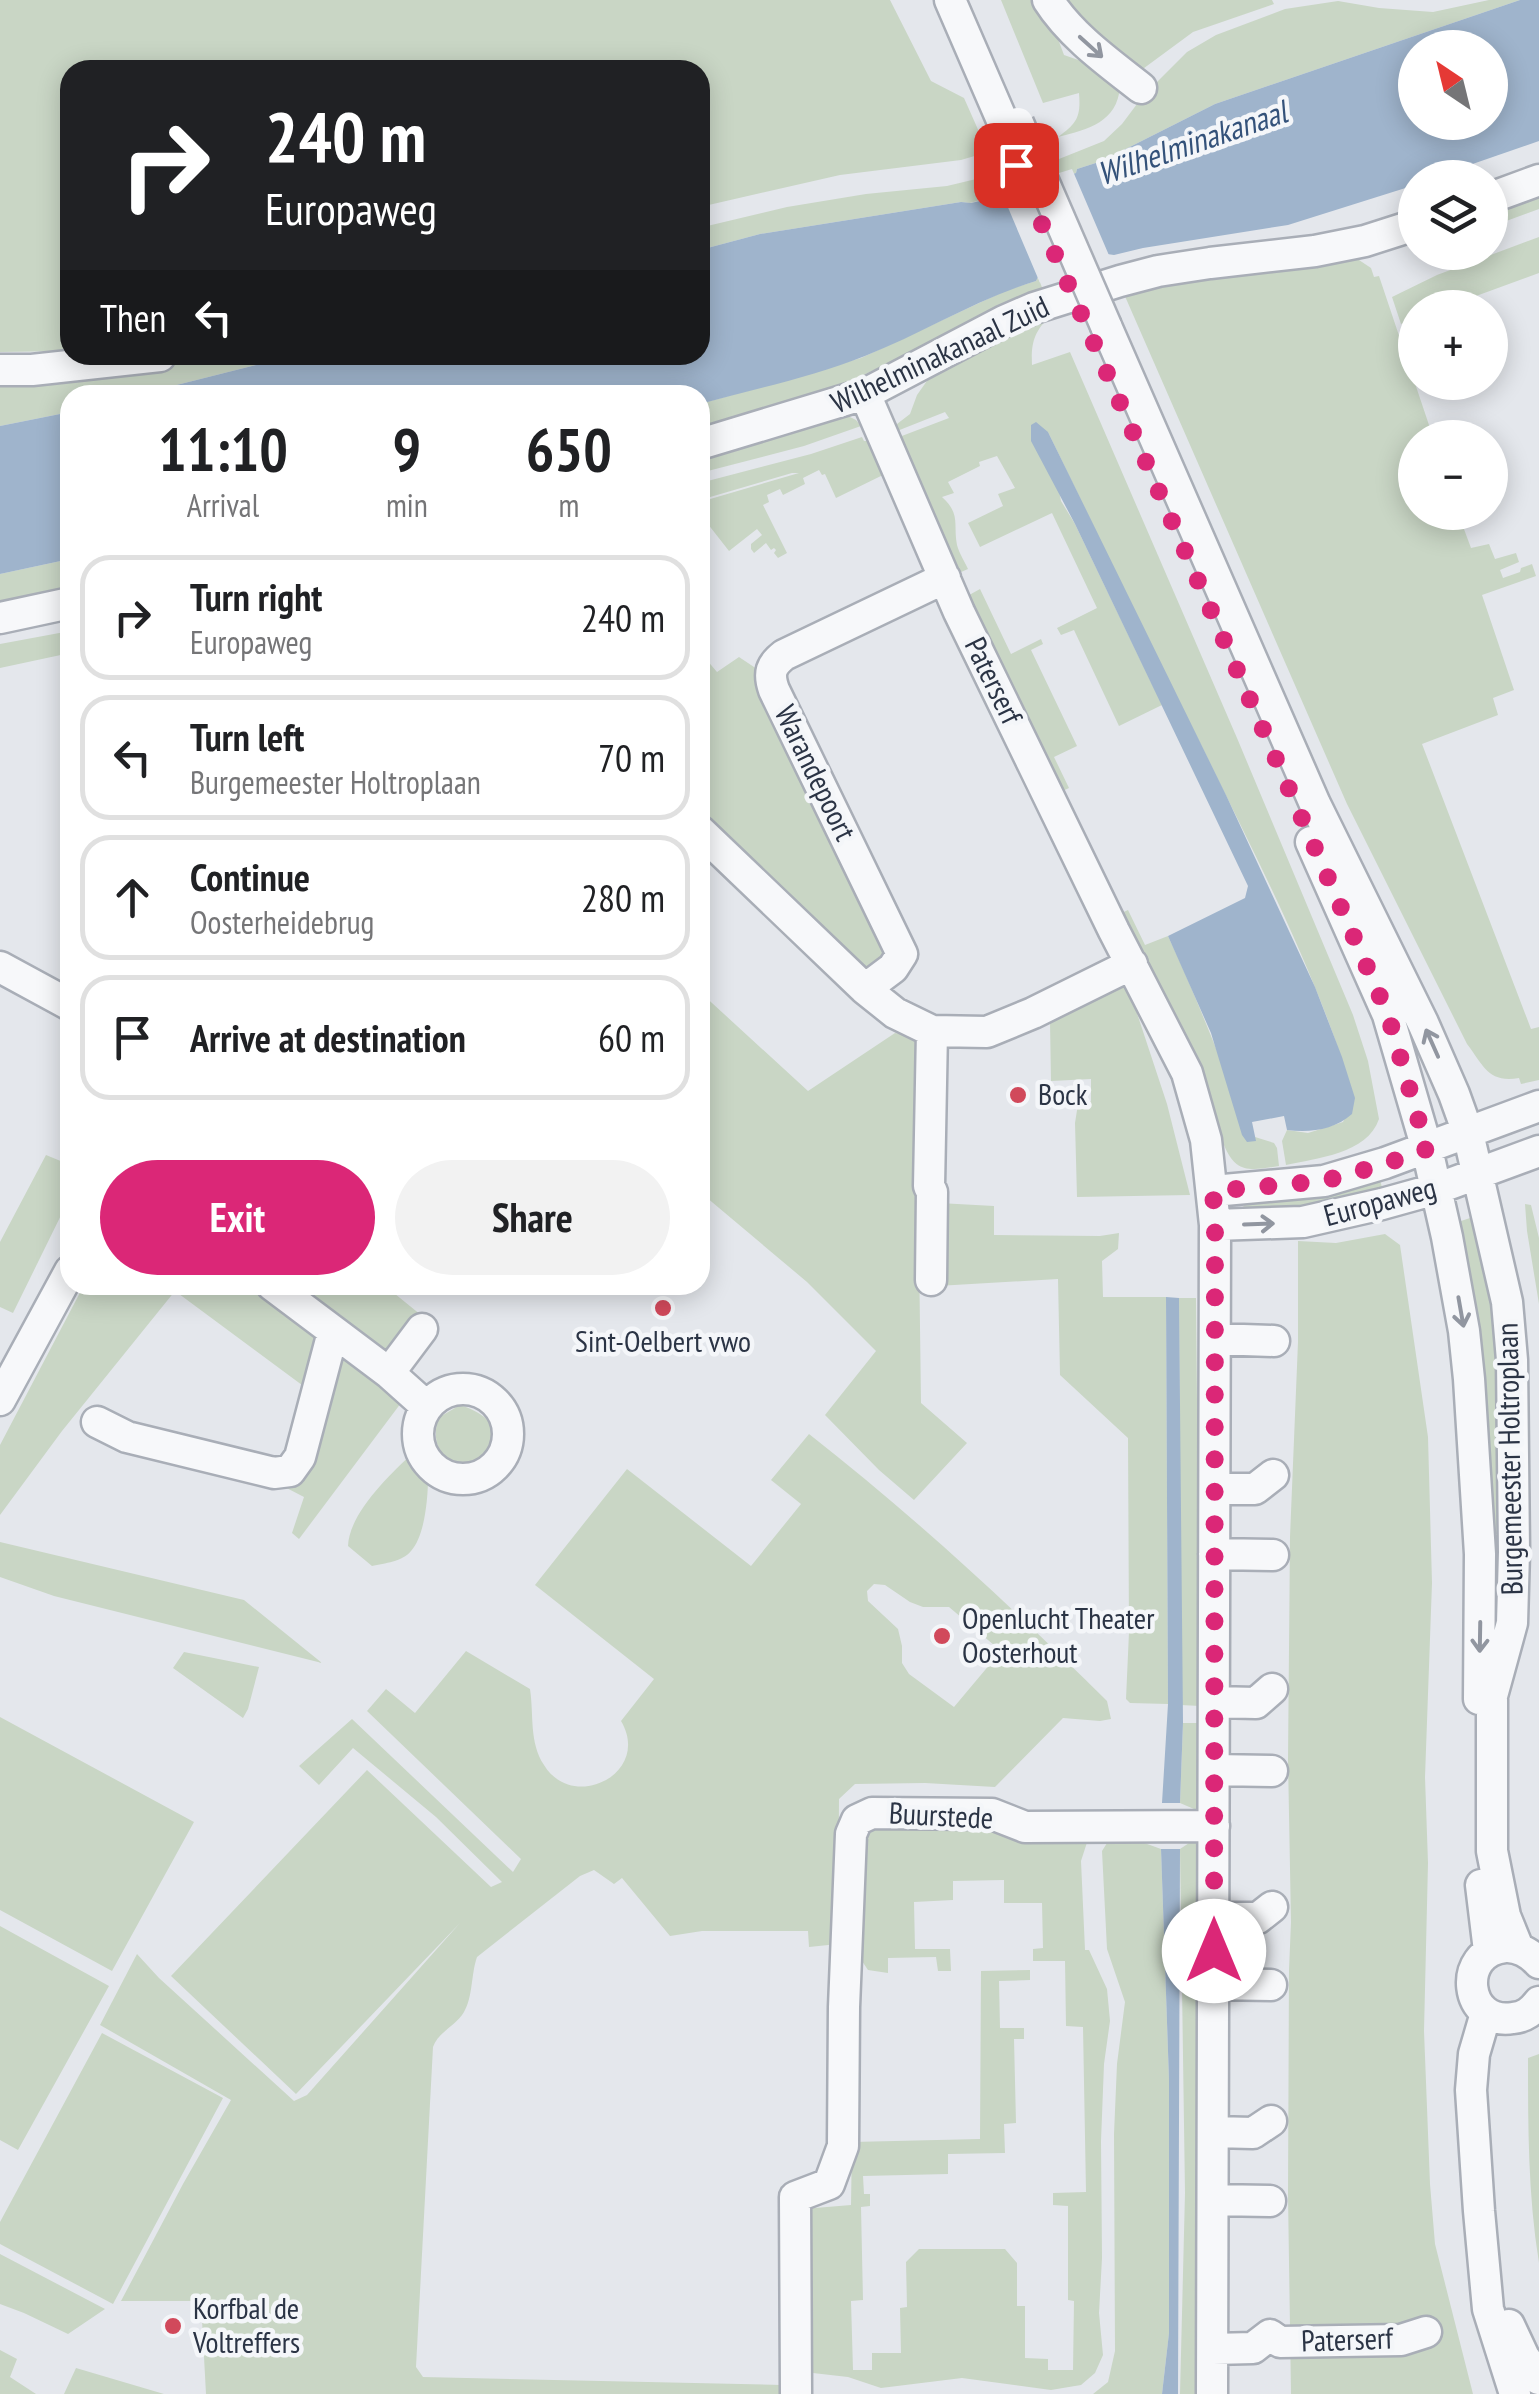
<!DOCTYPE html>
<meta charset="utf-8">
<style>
body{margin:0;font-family:"PT Sans Narrow",sans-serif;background:#f2f2f2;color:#202124;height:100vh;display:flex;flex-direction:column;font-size:38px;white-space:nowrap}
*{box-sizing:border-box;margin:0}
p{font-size:32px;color:#757577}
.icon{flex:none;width:55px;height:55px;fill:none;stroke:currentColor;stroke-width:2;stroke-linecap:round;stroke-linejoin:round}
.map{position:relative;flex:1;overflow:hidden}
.panel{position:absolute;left:60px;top:385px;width:650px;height:910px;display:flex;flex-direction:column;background:#fff;border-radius:30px;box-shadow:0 5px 25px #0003}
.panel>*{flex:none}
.guide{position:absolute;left:60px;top:60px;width:650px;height:305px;border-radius:30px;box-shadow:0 5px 25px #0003;background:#202124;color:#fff;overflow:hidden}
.needle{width:65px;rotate:325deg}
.tools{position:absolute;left:1398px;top:30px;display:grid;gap:20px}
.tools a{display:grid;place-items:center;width:110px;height:110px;border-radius:50%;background:#fff;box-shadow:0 5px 25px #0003;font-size:50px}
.pin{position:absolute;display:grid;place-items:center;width:85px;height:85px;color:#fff;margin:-42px;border-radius:20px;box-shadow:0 5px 15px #0006}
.me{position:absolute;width:110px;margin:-55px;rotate:0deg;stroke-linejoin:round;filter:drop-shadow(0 0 8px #0008)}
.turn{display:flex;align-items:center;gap:35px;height:210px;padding:0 40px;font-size:45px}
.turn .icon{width:130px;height:130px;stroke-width:2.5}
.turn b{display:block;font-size:70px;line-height:85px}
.then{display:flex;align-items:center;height:95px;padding:0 40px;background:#0003;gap:20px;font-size:38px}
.eta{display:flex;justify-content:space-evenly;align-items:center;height:170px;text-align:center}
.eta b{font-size:60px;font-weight:700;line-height:70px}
.cta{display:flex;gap:20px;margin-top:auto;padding:20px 40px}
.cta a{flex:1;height:115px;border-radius:60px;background:#db2777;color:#fff;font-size:40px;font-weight:700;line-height:115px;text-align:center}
.cta a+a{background:#f2f2f2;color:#202124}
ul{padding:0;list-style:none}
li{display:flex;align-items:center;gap:30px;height:125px;margin:0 20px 15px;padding:0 20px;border:5px solid #e0e0e0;border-radius:30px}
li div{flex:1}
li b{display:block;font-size:38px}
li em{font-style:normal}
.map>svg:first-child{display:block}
</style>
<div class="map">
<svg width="1539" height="2394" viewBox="0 0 1539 2394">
<rect width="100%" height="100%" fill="#e4e7ec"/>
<path fill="#c9d6c5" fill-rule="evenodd" d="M0 0H890L931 81 964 98 988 152 961 160 840 175 700 207V70H70V351L0 352Z
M1001 0H1036L1055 31 1064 55 1107 70 1120 87C1117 122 1089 129 1058 137 1077 123 1081 117 1079 93L1043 103Z
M1064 0H1272L1274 4 1193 32 1136 74Z
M1489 0H1520L1215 104 1102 161 1077 169 1076 173 970 203 961 202 760 234 700 250V228L703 227 787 207 866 194 947 186 1059 159 1104 141 1122 124 1143 96 1187 52 1216 35 1285 9 1338 1 1379 8 1433 12Z
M1539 192V209L1490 227V210Z
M1539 237V273L1446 307 1415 308V319L1401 324 1392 297 1437 275Z
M1353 256 1371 268 1374 277 1379 276 1433 437 1415 438V512L1458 513 1471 548 1489 544 1495 559 1516 553 1519 562 1500 570 1503 578 1520 572 1521 568 1532 564 1536 576 1482 595 1514 690 1493 698 1498 715 1422 744 1531 1029 1539 1027V1080L1521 1084 1519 1078C1488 1083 1484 1066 1467 1044L1347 804 1124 294C1171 278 1220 279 1269 272 1297 268 1325 261 1353 256Z
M1038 277 1043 290 930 349 895 360 857 378 854 382 855 386 700 438V404L861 358 1007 290 1036 281Z
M1050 316C1034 332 1031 343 1032 365L1070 352 1237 738 1353 1015 1368 1061 1379 1119C1367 1154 1317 1158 1286 1165L1282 1141 1287 1130 1308 1133 1343 1122 1354 1098C1318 974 1256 857 1199 741 1147 639 1098 535 1048 432L1061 501 1075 524 1162 705 1119 726 1074 630 1061 635 1057 628 1097 608 1052 513 980 547 968 523 1003 506 998 494 1015 488 997 456 979 462 980 466 948 482 954 493 942 497C961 514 953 524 957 545 959 553 965 562 968 569L952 576 894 439 949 418 945 412 892 433 897 424 910 414 917 395 929 378 968 357 979 346Z
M193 355H296L137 395H70V412L0 426V377L142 366Z
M844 414 856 420 861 426 804 446 700 473V459L817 425Z
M862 437 864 441H869L873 445 885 474 836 498 825 474 822 475 819 470 803 478 805 484 783 495 780 489 767 495 769 502 763 505 787 553 778 558 774 553 776 550 774 548 771 550 766 543 754 553 751 549V544L762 535 757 529 729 551 700 514V502L799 473H792L700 500V483L811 454Z
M70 559V593L0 608V574Z
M980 589 1011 654 1041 639 1043 644 1031 650 1077 746 1054 757 1069 788 1056 794 962 599Z
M70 631V653L0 668V644Z
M700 652 717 672 739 657 757 669V682L891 950 873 971 855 968 700 816Z
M1128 910 1145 945 1168 936C1200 1003 1224 1073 1255 1141V1137L1274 1143 1277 1148 1279 1166C1252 1170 1236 1175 1224 1145L1217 1147 1115 916Z
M1127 983 1167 1104 1190 1195 1077 1197 1075 1123 1078 1104 1091 1101V1079L1051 1081 1050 1022 1088 998Z
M700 992 808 1091 895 1033 922 1038 919 1250 921 1403 967 1443 914 1500 879 1470 825 1415 876 1351 807 1282 700 1192Z
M70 1152V1197L13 1313 0 1307V1242L46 1155 63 1162Z
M1378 1173 1385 1198 1251 1215 1243 1207 1250 1196Z
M939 1203 994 1206V1235L1100 1236 1119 1233 1118 1249 1102 1261 1103 1297H1166L1168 1704 1130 1703 1126 1699 1129 1632 1128 1438 1060 1375 1058 1279 937 1286Z
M1525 1204 1531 1205 1539 1238V1304L1527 1231Z
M1473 1217 1497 1336 1504 1533 1497 1536 1488 1527 1449 1225Z
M1385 1234 1400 1245 1428 1437 1432 1583 1425 1777 1428 1863 1424 2031 1430 2184 1435 2244 1473 2394H1291L1288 2195 1289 1970 1291 1922 1288 1760 1290 1537 1298 1342V1241L1336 1243Z
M84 1285H247L320 1340 306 1388 175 1291 62 1431 0 1515V1445Z
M288 1285H384L421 1315 384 1362Z
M1179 1298H1196L1200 1706 1181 1705Z
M336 1353 401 1403 299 1539 292 1533 304 1497 275 1482Z
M460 1405C479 1411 499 1423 500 1445L484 1464C449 1470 429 1453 438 1418Z
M809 1434C914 1516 1012 1607 1107 1701L1111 1719 1100 1721 1063 1718 995 1787 925 1783 855 1784 839 1799 838 1944 809 1947 808 1931H702L670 1936 622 1878 614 1884 594 1870 580 1876 477 1957C471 1974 473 1997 464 2012 456 2026 438 2032 433 2047L416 2367 423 2377 782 2385V2394H206L201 2301H121L183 2184 231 2100 100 2025 137 1954 159 1978 294 2101 307 2095 460 1923 296 2094 171 1976 367 1770 491 1887 502 1882 436 1817 353 1748 319 1785 299 1766 352 1719 513 1872 521 1859 367 1711 386 1689 415 1713 466 1651 530 1689C534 1715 529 1742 544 1765 573 1813 652 1773 621 1721L654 1679 535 1585 627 1469 751 1566 801 1504 771 1480ZM874 1584 885 1585 910 1602 923 1607H949L1001 1651 954 1707 909 1674 902 1663V1646L898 1629 868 1601 867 1591Z
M412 1454 414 1462 428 1478C428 1497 425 1536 411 1551 402 1562 385 1563 372 1566L348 1546C349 1514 389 1475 412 1454Z
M0 1542 244 1600 322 1663 54 1596 0 1577Z
M184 1652 259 1667 248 1709 243 1718 173 1668Z
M0 1717 194 1822 112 1971 0 1910Z
M1183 1723H1200L1201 1812 1180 1803Z
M860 1822 1091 1830 1081 1861 1085 1950H1089L1107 1989 1110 2021 1104 2064 1101 2141 1102 2258 1099 2313 1103 2355 1095 2373 1081 2385 1051 2390 962 2378 881 2388 848 2377 804 2372 803 2209 851 2205 852 2142 980 2139 981 1971 1030 1970V1980L999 1981 1000 2028H1024V2039H1014L1016 2123 1004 2124 1005 2153 948 2154V2174L863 2176 864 2194H870V2206L861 2207 863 2300 851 2301 853 2370H872V2353H901L900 2308 907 2307 906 2262 919 2249H1005L1017 2263V2306H1025V2358L1048 2359V2370H1073L1074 2301 1068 2300V2206L1053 2205V2193L1086 2192 1083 2027 1066 2026 1065 1961H1033V1949L1043 1948 1042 1903H1004V1880L953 1881V1900L914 1902 915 1949H950L951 1971H938L936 1957 888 1958V1973L868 1970 860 1958Z
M1114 1832 1161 1849 1169 2080V2333L1162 2394H1093L1108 2382 1115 2351 1114 2134 1117 2064 1125 2002 1107 1949 1102 1851Z
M1201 1835V2394H1180L1185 2193 1180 1849Z
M0 1926 109 1986 18 2150 0 2140Z
M102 2033 223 2098 113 2304 0 2244V2222Z
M1539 2054V2263C1528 2195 1528 2127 1528 2058Z
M0 2254 105 2309 68 2334 24 2313 0 2304Z
M0 2350 17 2359 10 2377 36 2394H0Z
M76 2368 164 2394H64Z"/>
<path fill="#9fb4cc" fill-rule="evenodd" d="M1520 0H1539V141L1435 177 1415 178V185L1288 225 1143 248 1114 255 1107 254 1039 275 1036 281C977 299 923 333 865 356 812 377 755 389 700 404V395H137L296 355H700V250L760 234 961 202 971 203 1001 196 1076 173 1077 169 1102 161 1215 104ZM1415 48H1490V122H1415Z
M70 412V559L0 574V426Z
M1036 422 1048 432 1226 795 1315 987 1342 1057 1355 1098 1352 1114C1334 1130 1310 1133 1287 1130L1284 1116 1252 1122 1256 1141 1247 1142 1242 1135 1211 1033 1168 936 1245 898 1248 886 1075 524 1031 441V425Z
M1166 1297 1179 1298 1183 1723 1180 1803H1162L1168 1704Z
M1161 1849H1180L1178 2394H1162L1169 2333V2080Z"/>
<path fill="#e4e7ec" d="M1072 169 1111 260 1042 279 1040 283 1001 191Z"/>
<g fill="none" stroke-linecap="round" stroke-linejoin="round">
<g stroke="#a9aeb7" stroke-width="35">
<path id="minor" d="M950 0 1005 127 1016 165
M1048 0C1071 36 1108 62 1141 88
M1490 198 1539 180
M1106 326 1315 804 1423 1023 1454 1094 1468 1133 1507 1302 1512 1360 1514 1552 1512 1623 1492 1696V1851L1505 1916 1518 1948
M0 370H32L160 356
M865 394 959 612 1114 931 1187 1073 1206 1140 1215 1225 1212 2394
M700 444 865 394 1004 321 1034 308 1120 281 1158 271 1210 263 1315 251 1365 241 1415 225
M945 578 784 655C771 665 768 673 774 690L902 954 893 968 865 989 895 1013 932 1031 987 1032 1033 1013 1132 964
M0 618 70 603
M700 831 865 989
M1311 842 1388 1015 1427 1149 1447 1237 1464 1331 1469 1379 1480 1554 1479 1699
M0 967 70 1005
M1213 1191 1324 1181 1385 1163 1539 1106
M1215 1225 1303 1222 1382 1204 1436 1189 1539 1151
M931 1280 932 1192 929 1186 932 1031
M272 1285 389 1373 427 1407
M1215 1339 1274 1341
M389 1373 422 1329
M418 1434a45 45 0 1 1 90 0a45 45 0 1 1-90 0Z
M0 1400 70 1271
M97 1422 127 1437 274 1473 290 1471 300 1457 333 1332
M1215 1489H1255L1273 1475
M1214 1554 1273 1555
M1214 1702 1256 1703 1272 1689
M1214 1770 1272 1771
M1481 1885 1489 1951
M1214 1918H1258L1272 1907
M1539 1963C1531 1954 1518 1946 1505 1947 1456 1952 1464 2026 1513 2018 1525 2017 1532 2011 1539 2002
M1214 1984 1271 1985
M1486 2013 1474 2054 1471 2090 1479 2211 1488 2309 1515 2394
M1213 2132 1253 2133 1271 2121
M1213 2200 1270 2201
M1509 2325 1524 2357 1539 2379
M1213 2349 1253 2348 1270 2335 1280 2342 1401 2340 1426 2332
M796 2394 795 2197 829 2184 843 2146 844 2007 851 1834 857 1820 872 1813 992 1814 1025 1827 1214 1826"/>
</g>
<use href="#minor" stroke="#f7f8fa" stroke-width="30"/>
<g stroke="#a9aeb7" stroke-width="35" stroke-linecap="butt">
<path id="minor-bridge" d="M1018 123 1106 326"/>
</g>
<use href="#minor-bridge" stroke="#f7f8fa" stroke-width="30"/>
</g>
<defs><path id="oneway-shaft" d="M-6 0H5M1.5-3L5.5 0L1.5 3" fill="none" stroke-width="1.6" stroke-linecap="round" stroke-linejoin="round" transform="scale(2.5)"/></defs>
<g stroke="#9196a0">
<use href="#oneway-shaft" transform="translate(1091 47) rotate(42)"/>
<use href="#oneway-shaft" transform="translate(1432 1043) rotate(-114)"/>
<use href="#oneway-shaft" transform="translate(1259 1224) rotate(-2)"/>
<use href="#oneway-shaft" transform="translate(1461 1312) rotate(80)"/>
<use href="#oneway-shaft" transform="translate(1480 1637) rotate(91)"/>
</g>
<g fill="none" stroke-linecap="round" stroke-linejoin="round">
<path stroke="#db2777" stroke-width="18" stroke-dasharray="0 32.4" d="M1016 165 1388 1015 1427 1149 1385 1164 1324 1181 1213 1191 1215 1225 1214 1951"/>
</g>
<g fill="#d1495b" stroke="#f4f6f9" stroke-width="4">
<circle cx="1018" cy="1095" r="10"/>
<circle cx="663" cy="1308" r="10"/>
<circle cx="942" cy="1636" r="10"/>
<circle cx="173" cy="2326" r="10"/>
</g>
<g text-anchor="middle" stroke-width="9" stroke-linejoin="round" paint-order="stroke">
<g font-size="30" fill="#2b3445" stroke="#f4f6f9">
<text transform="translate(940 355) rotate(-25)" y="10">Wilhelminakanaal Zuid</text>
<text transform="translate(993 681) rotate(64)" y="10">Paterserf</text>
<text transform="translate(815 773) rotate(64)" y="10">Warandepoort</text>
<text transform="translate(1380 1202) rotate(-15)" y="10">Europaweg</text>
<text transform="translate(1510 1459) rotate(-91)" y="10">Burgemeester Holtroplaan</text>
<text transform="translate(941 1816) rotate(3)" y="10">Buurstede</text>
<text transform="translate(1347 2340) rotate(-2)" y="10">Paterserf</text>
</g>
<g font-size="30" fill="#2b3445" stroke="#f4f6f9" text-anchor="start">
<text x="1038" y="1105">Bock</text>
<text x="663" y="1352" text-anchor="middle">Sint-Oelbert vwo</text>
<text x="962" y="1629">Openlucht Theater<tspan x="962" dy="34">Oosterhout</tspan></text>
<text x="193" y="2319">Korfbal de<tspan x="193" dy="34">Voltreffers</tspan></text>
</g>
<g font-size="32" font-style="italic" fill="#34527a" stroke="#f4f6f9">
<text transform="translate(1192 143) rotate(-19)" y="11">Wilhelminakanaal</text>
</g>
</g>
</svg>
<div class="tools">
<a><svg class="needle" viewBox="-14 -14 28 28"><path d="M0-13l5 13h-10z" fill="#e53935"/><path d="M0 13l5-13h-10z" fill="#757577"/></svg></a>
<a><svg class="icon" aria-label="layers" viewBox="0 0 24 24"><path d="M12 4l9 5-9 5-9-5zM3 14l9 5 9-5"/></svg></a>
<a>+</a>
<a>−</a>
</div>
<div class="pin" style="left:1016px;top:165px;background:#d93025"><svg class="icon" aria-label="arrive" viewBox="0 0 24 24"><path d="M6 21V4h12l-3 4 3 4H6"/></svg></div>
<svg class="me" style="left:1214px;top:1951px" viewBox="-20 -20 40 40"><circle r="19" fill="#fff"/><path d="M0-13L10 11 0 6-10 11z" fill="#db2777"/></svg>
<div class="guide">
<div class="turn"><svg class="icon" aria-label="right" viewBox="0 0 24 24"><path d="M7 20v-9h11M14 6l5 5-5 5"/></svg><div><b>240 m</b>Europaweg</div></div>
<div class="then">Then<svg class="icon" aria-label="left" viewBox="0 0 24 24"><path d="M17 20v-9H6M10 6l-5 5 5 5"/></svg></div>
</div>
<section class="panel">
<div class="eta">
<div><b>11:10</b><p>Arrival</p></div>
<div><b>9</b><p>min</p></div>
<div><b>650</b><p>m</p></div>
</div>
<ul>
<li><svg class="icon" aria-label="right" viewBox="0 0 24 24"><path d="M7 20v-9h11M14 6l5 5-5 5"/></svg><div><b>Turn right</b><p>Europaweg</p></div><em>240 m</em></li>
<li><svg class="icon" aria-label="left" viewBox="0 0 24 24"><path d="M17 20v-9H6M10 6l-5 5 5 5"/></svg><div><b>Turn left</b><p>Burgemeester Holtroplaan</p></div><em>70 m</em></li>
<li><svg class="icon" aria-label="ahead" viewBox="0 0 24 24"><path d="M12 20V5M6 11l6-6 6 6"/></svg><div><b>Continue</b><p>Oosterheidebrug</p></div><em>280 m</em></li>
<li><svg class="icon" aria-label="arrive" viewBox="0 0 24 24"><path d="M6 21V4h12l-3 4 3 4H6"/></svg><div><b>Arrive at destination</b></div><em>60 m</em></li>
</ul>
<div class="cta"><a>Exit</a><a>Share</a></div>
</section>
</div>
